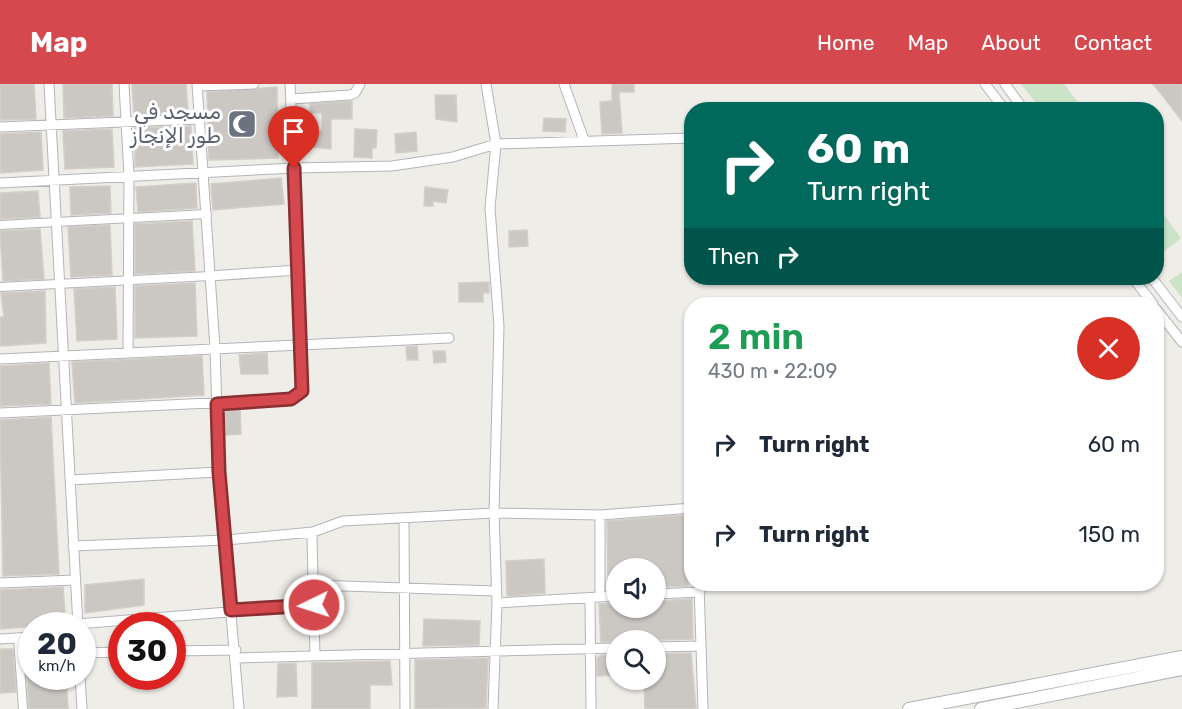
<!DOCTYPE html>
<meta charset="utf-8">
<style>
body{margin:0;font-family:Rubik,Vazirmatn,sans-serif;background:#f2f2f3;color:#1f2937;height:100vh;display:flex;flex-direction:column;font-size:22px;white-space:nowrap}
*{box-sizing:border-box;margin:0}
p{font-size:20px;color:#747a83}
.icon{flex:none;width:33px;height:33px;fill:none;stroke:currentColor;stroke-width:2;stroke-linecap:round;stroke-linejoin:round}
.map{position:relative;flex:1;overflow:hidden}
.side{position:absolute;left:684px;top:213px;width:480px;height:294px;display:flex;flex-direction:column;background:#fff;border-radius:24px;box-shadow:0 2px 4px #0004}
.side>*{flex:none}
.top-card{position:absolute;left:684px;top:18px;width:480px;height:183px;border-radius:24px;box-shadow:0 2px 4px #0004;background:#00695c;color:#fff;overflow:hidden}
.controls{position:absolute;left:606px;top:474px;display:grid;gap:12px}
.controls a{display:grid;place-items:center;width:60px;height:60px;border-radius:50%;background:#fff;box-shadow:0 2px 4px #0004;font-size:30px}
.speed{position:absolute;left:18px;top:528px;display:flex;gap:12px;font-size:30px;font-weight:700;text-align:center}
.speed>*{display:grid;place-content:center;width:78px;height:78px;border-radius:50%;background:#fff;box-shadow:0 2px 4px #0004;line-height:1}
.speed small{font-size:15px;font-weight:400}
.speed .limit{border:9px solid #d22;background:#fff;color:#111}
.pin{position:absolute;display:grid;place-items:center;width:51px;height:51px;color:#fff;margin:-62px -26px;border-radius:50% 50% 50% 0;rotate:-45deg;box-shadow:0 0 6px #0007}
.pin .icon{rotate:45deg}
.me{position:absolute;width:66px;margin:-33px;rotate:266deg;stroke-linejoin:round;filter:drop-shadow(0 0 4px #0008)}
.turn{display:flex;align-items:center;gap:21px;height:126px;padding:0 24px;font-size:27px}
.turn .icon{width:78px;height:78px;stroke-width:2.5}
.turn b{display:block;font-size:42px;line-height:51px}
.then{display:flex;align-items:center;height:57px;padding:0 24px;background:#0003;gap:12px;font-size:22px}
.round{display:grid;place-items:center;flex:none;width:63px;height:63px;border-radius:32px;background:#f2f2f3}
.summary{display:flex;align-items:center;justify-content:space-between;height:102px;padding:0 24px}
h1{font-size:36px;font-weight:600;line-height:45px;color:#1e9e55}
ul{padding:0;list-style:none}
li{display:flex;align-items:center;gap:18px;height:90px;padding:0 24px}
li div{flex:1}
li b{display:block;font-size:22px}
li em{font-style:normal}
header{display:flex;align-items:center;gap:36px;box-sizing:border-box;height:84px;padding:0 30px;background:#d5484d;color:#fff}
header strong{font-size:28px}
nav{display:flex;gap:33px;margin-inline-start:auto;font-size:21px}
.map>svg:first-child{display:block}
</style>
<header>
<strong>Map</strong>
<nav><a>Home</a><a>Map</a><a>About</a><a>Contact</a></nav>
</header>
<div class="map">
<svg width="1182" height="625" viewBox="0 0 1182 625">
<rect width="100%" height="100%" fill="#efede8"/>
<path fill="#cbe3c7" d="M1021 0H1064L1083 25H1041Z
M1157 122 1181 154 1157 173Z
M1182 188V214L1169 197Z"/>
<path fill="#cbc8c4" stroke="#d3cec7" stroke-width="1.5" d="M0 0H34L36 35 0 36Z
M63 0H112L113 32 64 34Z
M132 0H186L188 29 134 31Z
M612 0H634V8H619L622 49 602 50 600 18 612 17Z
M1153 0H1182V37L1166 16Z
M277 3 278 74 209 76 207 8Z
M435 11H456L457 38 436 35Z
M352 17V35H331V65L312 63 313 54H317L318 46 322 47V29H310V20Z
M544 34 566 35 565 48 543 47Z
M191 42 193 80 135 83V44Z
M112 45 114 83 65 85 63 47Z
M355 45 377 46 376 64H372V74L354 73Z
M41 48 43 86 0 89V50Z
M416 48 417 67 396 69 395 50Z
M281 94 284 120 213 126 211 100Z
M196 99 197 124 138 128 136 103Z
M110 102 111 129 71 131 70 103Z
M425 103 448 106 446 119 433 117V122H424Z
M38 107 40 133 0 135V109Z
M192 137 195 187 135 190V140Z
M110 141 112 191 71 193 68 143Z
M40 145 44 195 3 197 0 147Z
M527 146 528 162 509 163V147Z
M489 198V209H483V218H459V199Z
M195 199 197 252 135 254V202Z
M115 203 117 255 77 257 74 205Z
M45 207 46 259 0 262V233H4L1 209Z
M417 262 418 276H407L406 263Z
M433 267H445L446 278 434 279Z
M267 269 268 290H241L239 271Z
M202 272 204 311 75 319 72 278Z
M49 279 51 320 0 322V282Z
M240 324 241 350 225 351 224 325Z
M51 333 59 490 3 492 0 336Z
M685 431 688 502 656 503V484H616V505L608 506 607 437Z
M544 475 545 509 507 512 506 477Z
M144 495V521L85 529V501Z
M63 503 66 540 0 545V506Z
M692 515 693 555 601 558 599 520 616 519V524H656V517Z
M424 535 480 537 479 561 423 562Z
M0 565H13L16 608 0 609Z
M32 565V592H66L68 625H29L25 566Z
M691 569 696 625H645L644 596H656V570Z
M601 571H616V591L597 592V574Z
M488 574 486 624 415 625V576Z
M390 577 392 601H370V625H312V579Z
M296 579 297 612 277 613 278 580Z"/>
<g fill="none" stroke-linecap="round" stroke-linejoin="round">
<g stroke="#b3b5b8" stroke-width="10">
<path id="pedestrian" d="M0 141 207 130
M0 203 210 192
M18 554 23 625"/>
</g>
<g stroke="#b3b5b8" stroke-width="11">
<path id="minor" d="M49 0 78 542
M124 0 129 92 128 268
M197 0 215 264 219 388 239 625
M486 0 496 60 490 124 499 242 494 429 497 519 616 512
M564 0 584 56
M985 0 1005 26
M1005 0 1024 26
M197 2 254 0
M291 15 350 11 355 9 360 0
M0 43 198 35
M0 99 294 84 392 82 453 73 496 60 692 54
M210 192 298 186
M1133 194 1153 220
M1152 194 1182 233
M1156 225 1182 258
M0 275 449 254
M0 329 291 315 300 311 301 259 290 0
M70 396 219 388
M404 434 405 625
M73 462 226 456 313 448
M0 499 75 496
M699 500 703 625
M313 501 496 507
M656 510 700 508
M600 513V431
M590 514 591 625
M77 540 314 521
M0 555 32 553
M656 563 700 562
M172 567 236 566
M82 569 122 568
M315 572 312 455 313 448 343 437 494 429 600 431 692 424
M237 574 616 564
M80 592 82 625
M493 625 497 519"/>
</g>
<g stroke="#b3b5b8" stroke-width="14">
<path id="tertiary" d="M909 625 1182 573
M981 625 1182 585"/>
</g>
<use href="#pedestrian" stroke="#fff" stroke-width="8"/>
<use href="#minor" stroke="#fff" stroke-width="9"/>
<use href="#tertiary" stroke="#fff" stroke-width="12"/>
</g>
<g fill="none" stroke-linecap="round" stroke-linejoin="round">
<g stroke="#8a2f32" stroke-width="15">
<path id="route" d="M294 84 302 307 291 315 217 320 219 388 231 526 314 521"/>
</g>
<use href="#route" stroke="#d5484d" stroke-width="10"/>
</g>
<defs>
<g id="mosque-square" transform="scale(1.5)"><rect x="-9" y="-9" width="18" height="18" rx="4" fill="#6b7280" stroke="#fff"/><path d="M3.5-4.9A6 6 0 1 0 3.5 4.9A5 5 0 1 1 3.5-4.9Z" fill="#fff"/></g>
</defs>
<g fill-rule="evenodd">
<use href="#mosque-square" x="242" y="40"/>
</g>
<g text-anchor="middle" stroke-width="6" stroke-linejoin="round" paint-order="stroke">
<g font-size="21" fill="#5b616d" stroke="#fff" text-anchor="end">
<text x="221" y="35">مسجد في<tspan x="221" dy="24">طور الإنجاز</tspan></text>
</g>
</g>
</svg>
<div class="controls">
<a><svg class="icon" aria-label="sound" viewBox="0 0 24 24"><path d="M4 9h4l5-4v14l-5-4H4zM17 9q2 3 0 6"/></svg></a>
<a><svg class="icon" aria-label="search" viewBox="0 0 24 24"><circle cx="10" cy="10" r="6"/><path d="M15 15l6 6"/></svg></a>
</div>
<div class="speed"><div>20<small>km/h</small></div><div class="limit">30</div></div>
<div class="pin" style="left:294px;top:84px;background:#d93025"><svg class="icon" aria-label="arrive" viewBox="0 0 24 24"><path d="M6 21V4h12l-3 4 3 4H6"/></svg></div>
<svg class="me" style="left:314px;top:521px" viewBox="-20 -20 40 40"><circle r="17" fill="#d5484d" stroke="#fff" stroke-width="3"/><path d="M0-11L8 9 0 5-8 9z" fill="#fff"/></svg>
<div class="top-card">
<div class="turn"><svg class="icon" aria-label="right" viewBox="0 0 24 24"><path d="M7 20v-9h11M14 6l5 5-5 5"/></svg><div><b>60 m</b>Turn right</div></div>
<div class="then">Then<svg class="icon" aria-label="right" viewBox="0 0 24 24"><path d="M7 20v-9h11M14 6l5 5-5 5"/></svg></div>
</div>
<section class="side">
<div class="summary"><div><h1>2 min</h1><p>430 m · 22:09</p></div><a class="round" style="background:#d93025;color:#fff"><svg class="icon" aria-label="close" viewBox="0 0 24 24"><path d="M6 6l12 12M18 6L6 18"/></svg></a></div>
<ul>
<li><svg class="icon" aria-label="right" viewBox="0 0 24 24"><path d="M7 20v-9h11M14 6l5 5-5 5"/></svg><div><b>Turn right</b></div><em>60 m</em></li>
<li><svg class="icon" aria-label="right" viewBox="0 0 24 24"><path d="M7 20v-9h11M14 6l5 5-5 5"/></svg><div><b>Turn right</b></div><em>150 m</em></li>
</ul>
</section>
</div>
